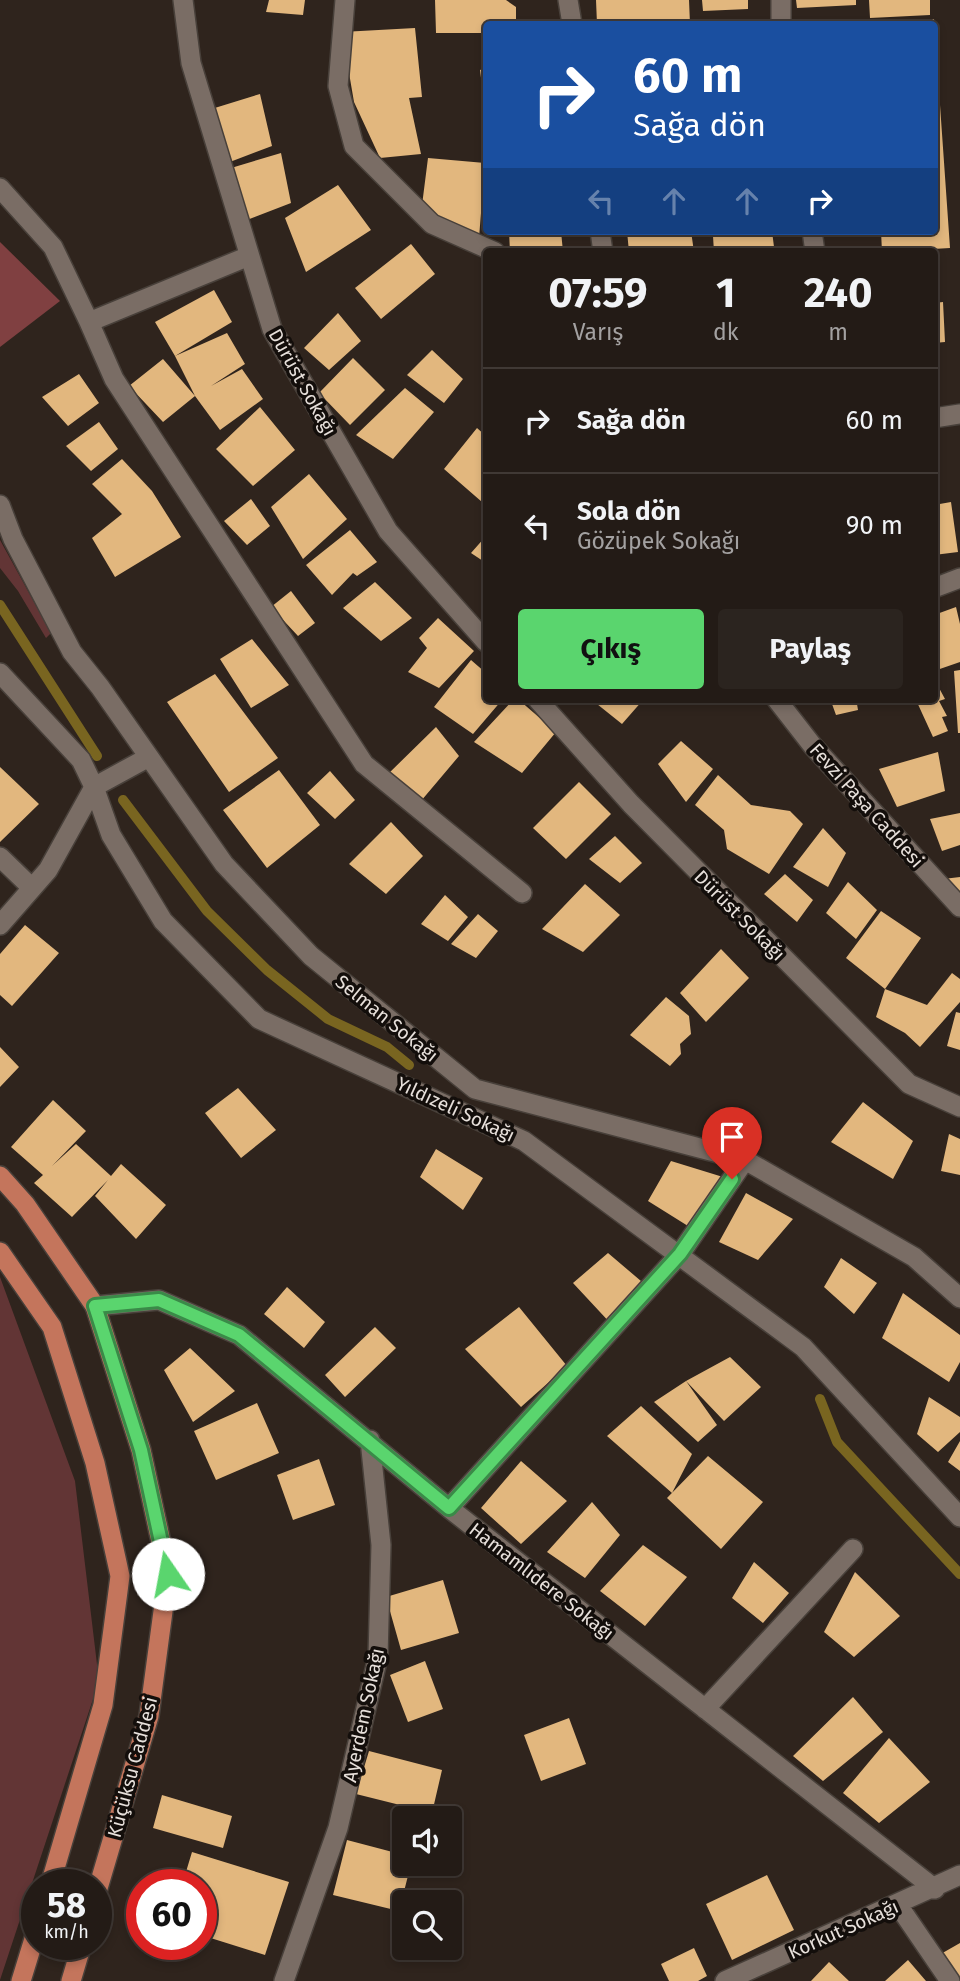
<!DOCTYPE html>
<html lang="tr">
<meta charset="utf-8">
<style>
body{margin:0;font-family:"Fira Sans",sans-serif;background:#2b241f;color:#f1f3f6;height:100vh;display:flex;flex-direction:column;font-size:26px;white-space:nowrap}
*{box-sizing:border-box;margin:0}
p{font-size:23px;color:#a3a1a1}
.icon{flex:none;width:38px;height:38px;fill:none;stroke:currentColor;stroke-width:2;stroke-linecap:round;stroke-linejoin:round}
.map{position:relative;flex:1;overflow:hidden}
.drawer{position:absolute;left:483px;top:248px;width:455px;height:455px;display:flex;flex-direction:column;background:#231b16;border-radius:7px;box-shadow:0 4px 10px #0003,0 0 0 2px #403935}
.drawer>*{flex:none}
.hud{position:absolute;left:483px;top:21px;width:455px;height:214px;border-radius:7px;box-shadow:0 4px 10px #0003,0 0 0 2px #403935;background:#1a4fa0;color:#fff;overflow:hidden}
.buttons{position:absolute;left:392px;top:1806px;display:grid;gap:14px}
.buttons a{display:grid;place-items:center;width:70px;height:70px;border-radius:7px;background:#231b16;box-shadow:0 4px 10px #0003,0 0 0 2px #403935;font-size:35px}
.speed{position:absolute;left:21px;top:1869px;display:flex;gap:14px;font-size:35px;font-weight:700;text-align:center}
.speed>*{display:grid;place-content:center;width:91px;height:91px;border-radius:50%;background:#231b16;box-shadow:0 4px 10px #0003,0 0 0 2px #403935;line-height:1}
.speed small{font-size:18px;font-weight:400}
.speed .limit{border:10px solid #d22;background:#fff;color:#111}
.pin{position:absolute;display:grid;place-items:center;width:60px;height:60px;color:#fff;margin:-72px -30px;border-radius:50% 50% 50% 0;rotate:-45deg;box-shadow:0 0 7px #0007}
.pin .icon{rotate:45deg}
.me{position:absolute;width:77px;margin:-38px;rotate:348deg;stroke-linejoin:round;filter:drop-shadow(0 0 5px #0008)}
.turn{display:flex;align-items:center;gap:24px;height:147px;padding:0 35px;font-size:32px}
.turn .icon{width:91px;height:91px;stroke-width:2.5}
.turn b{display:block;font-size:49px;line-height:60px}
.lanes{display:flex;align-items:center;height:66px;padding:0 35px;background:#0003;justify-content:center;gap:35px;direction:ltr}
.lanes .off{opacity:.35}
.eta{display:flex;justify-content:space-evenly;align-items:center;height:119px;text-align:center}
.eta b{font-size:42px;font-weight:700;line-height:49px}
.button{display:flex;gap:14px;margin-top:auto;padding:14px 35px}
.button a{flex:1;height:80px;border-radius:7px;background:#5ad56e;color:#111;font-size:28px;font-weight:700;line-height:80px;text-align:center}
.button a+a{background:#2b241f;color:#f1f3f6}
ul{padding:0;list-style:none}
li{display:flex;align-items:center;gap:21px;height:105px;padding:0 35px;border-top:2px solid #403935}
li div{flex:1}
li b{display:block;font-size:26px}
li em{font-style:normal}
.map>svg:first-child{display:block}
</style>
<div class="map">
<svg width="960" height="1981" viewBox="0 0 960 1981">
<rect width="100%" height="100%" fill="#2f241d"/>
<path fill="#623535" d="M0 540 51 633 46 638 18 591 0 568Z
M0 1277 75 1481 99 1681 0 1980Z"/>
<path fill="#804041" d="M0 242 60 301 0 347Z"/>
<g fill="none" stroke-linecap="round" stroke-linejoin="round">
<path stroke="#796520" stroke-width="10" d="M0 605 97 756
M123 800 207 911 267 970 328 1019 387 1047 409 1065
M820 1399 837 1442 960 1574"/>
</g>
<path fill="#e2b77e" d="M269 0H305L303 15 266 12Z
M435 0H506L516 7V24H486V33H436Z
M596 0H689L690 24H597Z
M702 0H748V9L703 11Z
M796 0H856V5L797 8Z
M869 0H930V15L870 18Z
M934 19 950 248 882 252 881 231H934V24L926 22Z
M415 28 422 97 409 98 421 154 380 158 354 102 342 32Z
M486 68V109H485L480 70Z
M260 94 272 146 222 165 205 111Z
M281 153 291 203 239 223 231 168Z
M428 158 485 163 479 238 421 213Z
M338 185 371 230 306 272 285 218Z
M509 231H561L563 252H510Z
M627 231H691L694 252H629Z
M704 231H772L774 247 748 252H714L713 236 704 237Z
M411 244 435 274 381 319 355 288Z
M214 290 232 322 175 356 155 322Z
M943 302 945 342 934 343V303Z
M338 313 361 341 329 370 304 348Z
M227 333 245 364 211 386 242 369 263 399 220 430 195 396 163 422 129 386 163 359 195 396 175 356Z
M432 350 463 379 444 403 407 375Z
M353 358 385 390 350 425 319 393Z
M79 374 99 403 68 426 42 397Z
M405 388 434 412 393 459 356 435Z
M260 407 295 450 253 486 216 449Z
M99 422 118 449 91 471 66 446Z
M477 428 486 436V496L482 502 444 469Z
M122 459 152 491 181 537 115 577 92 538 122 514 92 484Z
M309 474 347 519 303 559 271 507Z
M251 499 270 526 247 545 224 521Z
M951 502 958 552 934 555V505Z
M350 530 377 562 357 576 353 573 332 595 306 565Z
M486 536V563L471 553Z
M375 582 412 618 381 641 343 608Z
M291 591 315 623 298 636 271 607Z
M956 607 960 624V662L934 671V615Z
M438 618 474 651 439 688 408 672 427 648 419 638Z
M252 639 289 685 251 708 220 659Z
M471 660 486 673V700H502L473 734 434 707Z
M960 670V733H958L954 671Z
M215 674 278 758 229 792 167 702Z
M938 686 945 699 939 701 947 716 942 717 948 731 933 737 916 700H934V689Z
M513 700H519L556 732 522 773 474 742Z
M592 700H643L622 724Z
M821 700H869V701L857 704 858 710 836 715 832 704Z
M436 727 459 756 421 801 386 776Z
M681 741 713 769 686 802 658 764Z
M938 752 945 791 897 807 879 769Z
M0 767 39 804 0 842Z
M279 770 320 825 267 868 223 810Z
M330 771 355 800 335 819 307 793Z
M718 775 751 805 790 811 803 824 769 874 727 849 724 830 695 805Z
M579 782 611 814 566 859 533 828Z
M960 813V845L942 851 930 819Z
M391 822 423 856 386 894 349 864Z
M823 828 846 853 828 887 793 867Z
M615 836 642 863 620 883 589 859Z
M785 874 813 900 797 922 764 894Z
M960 877V897L935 880Z
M848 882 877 910 856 939 826 913Z
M585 884 620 915 583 952 542 929Z
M445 895 468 917 448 941 421 924Z
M881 911 921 938 885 989 846 958Z
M478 914 498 931 476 958 451 944Z
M25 925 59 953 12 1006 0 995V954Z
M721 949 749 978 706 1022 680 993Z
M952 973 960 979V1002L920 1047 905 1033 876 1017 885 989 927 1005Z
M666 997 689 1016 691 1034 680 1044 681 1054 670 1066 630 1035Z
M956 1012 960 1013V1050L947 1046Z
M0 1047 19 1067 0 1087Z
M238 1088 276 1130 241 1158 205 1113Z
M53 1100 86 1131 52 1166 76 1144 111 1176 121 1164 166 1205 136 1239 95 1196 108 1180 72 1217 34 1183 43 1175 11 1147Z
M863 1102 913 1141 893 1179 831 1142Z
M949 1134 960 1139V1175L941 1171Z
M436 1149 483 1178 463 1210 420 1177Z
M671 1161 723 1177 688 1226 648 1201Z
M746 1193 793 1219 758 1260 719 1242Z
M608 1253 648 1287 613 1326 573 1283Z
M841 1258 877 1283 854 1314 824 1287Z
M287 1287 325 1322 304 1348 264 1314Z
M903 1293 960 1335V1362L949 1382 882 1338Z
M519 1307 567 1366 521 1407 465 1349Z
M375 1327 396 1348 345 1397 325 1375Z
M190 1348 235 1391 193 1422 164 1370Z
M730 1357 761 1387 724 1421 686 1381Z
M686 1381 717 1425 698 1442 654 1402Z
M929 1397 960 1417V1432L938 1452 917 1434Z
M257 1403 279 1453 216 1480 194 1431Z
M641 1406 692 1454 672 1493 607 1436Z
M960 1441V1471L948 1462Z
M708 1456 763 1502 721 1549 667 1498Z
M319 1459 335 1505 293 1520 277 1475Z
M521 1461 567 1501 521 1544 481 1508Z
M592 1502 620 1535 585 1578 547 1552Z
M643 1545 687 1577 645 1626 600 1591Z
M754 1562 789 1593 763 1623 732 1598Z
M855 1572 900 1616 854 1657 824 1632Z
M443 1580 459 1633 401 1650 386 1597Z
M425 1661 443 1709 408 1722 390 1675Z
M853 1697 883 1732 823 1781 793 1756Z
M569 1718 586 1764 541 1781 524 1735Z
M889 1738 930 1782 879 1823 843 1793Z
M369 1751 442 1770 432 1813 356 1794Z
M162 1795 232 1816 223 1848 153 1828Z
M347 1840 404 1855V1864H411L399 1911 333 1895Z
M192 1852 289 1882 265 1955 201 1935V1885H182Z
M767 1875 794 1930 732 1960 706 1904Z
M960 1943V1981H957L939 1955Z
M694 1948 707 1976 698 1981H669L661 1964Z
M908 1960 926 1981H885Z
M829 1962 849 1981H811Z"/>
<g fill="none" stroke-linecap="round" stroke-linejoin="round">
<g stroke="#48403a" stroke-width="22">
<path id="minor" d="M183 0 191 63 272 329 388 531 486 642
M345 0 338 86 354 146 432 224 495 252
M568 0 572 24
M781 0V24
M0 188 53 247 89 322
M600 231 603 252
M812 231 815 252
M249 256 89 322 114 379 364 764 522 893
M934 418 960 414
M0 505 13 539 72 652 100 687 224 864 311 956 475 1089 745 1160 914 1257 960 1298
M934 588 960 578
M0 673 81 760 94 787 111 835 163 921 259 1019 524 1141 803 1347 960 1517
M538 700 631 804 909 1084 960 1107
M777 700 812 745 960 907
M0 857 32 888
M0 925 48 870 94 787 149 757
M95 1306 159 1300 239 1335 449 1508 935 1889
M449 1508 680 1254 745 1160
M705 1709 853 1549
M898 1905 950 1981
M284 1981 338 1828 378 1657 381 1545 370 1440
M725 1981 960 1875"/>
</g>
<g stroke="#48403a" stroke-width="22">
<path id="primary" d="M0 1176 25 1204 95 1306 141 1450 168 1574 149 1716 96 1895
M0 1252 52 1327 95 1463 120 1576 103 1705 50 1885
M21 1981 37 1929
M71 1981 82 1944"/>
</g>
<use href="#minor" stroke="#7a6d65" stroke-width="19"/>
<use href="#primary" stroke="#c4755c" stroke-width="19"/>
</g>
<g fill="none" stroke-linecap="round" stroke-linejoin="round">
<g stroke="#3a8a48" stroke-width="18">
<path id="route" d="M168 1574 141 1450 95 1306 159 1300 239 1335 449 1508 680 1254 732 1179"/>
</g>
<use href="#route" stroke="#5ad56e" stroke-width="12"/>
</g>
<g text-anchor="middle" stroke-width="7" stroke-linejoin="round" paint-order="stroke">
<g font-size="19" fill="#e7e0db" stroke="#130e0b">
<text transform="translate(303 382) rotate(61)" y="7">Dürüst Sokağı</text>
<text transform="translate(867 805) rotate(48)" y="7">Fevzi Paşa Caddesi</text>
<text transform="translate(740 915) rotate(45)" y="7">Dürüst Sokağı</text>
<text transform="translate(387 1018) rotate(39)" y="7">Selman Sokağı</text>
<text transform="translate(456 1109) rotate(25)" y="7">Yıldızeli Sokağı</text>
<text transform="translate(542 1581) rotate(38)" y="7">Hamamlıdere Sokağı</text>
<text transform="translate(363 1715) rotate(-78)" y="7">Ayerdem Sokağı</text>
<text transform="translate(132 1767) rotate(-75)" y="7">Küçüksu Caddesi</text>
<text transform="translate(843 1929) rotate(-24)" y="7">Korkut Sokağı</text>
</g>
</g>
</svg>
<div class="buttons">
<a><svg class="icon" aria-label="sound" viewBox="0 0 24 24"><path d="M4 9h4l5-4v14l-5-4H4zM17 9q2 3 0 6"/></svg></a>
<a><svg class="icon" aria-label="search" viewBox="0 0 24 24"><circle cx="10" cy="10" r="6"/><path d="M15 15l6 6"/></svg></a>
</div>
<div class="speed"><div>58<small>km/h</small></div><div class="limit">60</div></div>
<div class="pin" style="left:732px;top:1179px;background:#d93025"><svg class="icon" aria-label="arrive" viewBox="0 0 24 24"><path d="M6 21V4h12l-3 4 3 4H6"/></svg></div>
<svg class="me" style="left:168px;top:1574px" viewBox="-20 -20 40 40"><circle r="19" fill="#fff"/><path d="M0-13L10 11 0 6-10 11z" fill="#5ad56e"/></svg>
<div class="hud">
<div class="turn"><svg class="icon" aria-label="right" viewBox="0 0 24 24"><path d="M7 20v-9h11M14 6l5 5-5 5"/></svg><div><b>60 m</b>Sağa dön</div></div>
<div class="lanes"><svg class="icon off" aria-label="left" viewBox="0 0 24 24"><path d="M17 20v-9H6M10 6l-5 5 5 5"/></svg><svg class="icon off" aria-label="ahead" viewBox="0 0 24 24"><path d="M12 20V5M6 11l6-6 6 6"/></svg><svg class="icon off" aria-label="ahead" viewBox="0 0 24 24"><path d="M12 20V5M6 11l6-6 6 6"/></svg><svg class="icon" aria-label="right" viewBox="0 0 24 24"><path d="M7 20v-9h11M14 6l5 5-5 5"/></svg></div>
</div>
<section class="drawer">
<div class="eta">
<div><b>07:59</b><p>Varış</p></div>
<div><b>1</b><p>dk</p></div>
<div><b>240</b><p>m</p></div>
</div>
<ul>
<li><svg class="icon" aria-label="right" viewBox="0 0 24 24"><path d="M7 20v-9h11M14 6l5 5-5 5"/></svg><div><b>Sağa dön</b></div><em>60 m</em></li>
<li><svg class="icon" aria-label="left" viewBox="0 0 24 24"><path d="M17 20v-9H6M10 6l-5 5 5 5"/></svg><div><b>Sola dön</b><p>Gözüpek Sokağı</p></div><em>90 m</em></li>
</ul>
<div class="button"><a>Çıkış</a><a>Paylaş</a></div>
</section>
</div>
